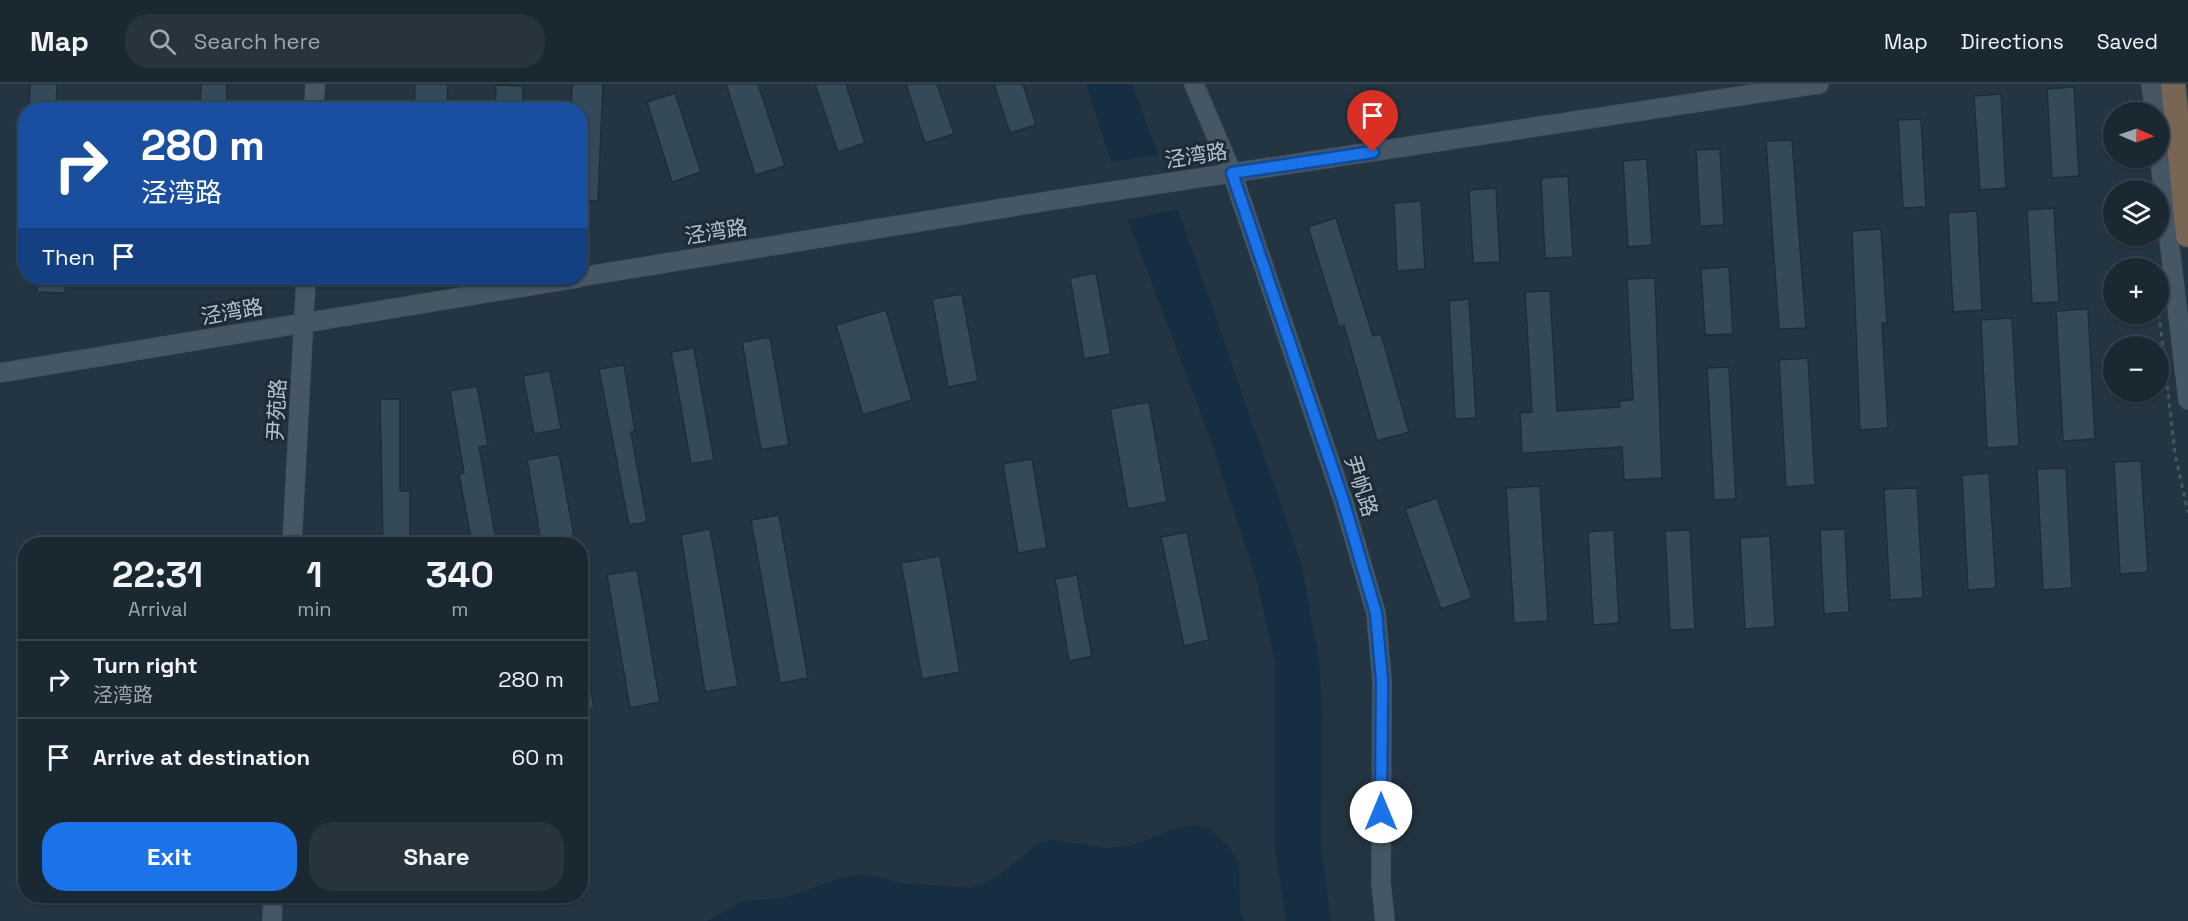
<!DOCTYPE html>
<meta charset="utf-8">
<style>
body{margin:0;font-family:"Space Grotesk","Noto Sans SC",sans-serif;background:#27343e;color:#f1f3f6;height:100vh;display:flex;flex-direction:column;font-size:22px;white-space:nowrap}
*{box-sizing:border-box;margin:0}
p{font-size:20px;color:#9fa6ac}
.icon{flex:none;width:33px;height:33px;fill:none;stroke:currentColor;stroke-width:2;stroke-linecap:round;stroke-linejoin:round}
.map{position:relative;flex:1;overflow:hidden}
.details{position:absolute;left:18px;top:453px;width:570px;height:366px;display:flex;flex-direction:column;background:#1a2832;border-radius:24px;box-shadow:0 2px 4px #0004,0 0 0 2px #38444d}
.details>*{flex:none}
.top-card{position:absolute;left:18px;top:18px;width:570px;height:183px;border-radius:24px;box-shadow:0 2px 4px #0004,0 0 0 2px #38444d;background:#1a4fa0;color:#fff;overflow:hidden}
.needle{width:39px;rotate:92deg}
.buttons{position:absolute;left:2103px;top:18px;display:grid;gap:12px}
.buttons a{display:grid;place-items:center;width:66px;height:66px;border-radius:50%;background:#1a2832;box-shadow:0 2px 4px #0004,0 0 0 2px #38444d;font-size:30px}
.pin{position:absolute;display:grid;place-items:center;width:51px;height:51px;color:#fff;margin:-62px -26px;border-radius:50% 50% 50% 0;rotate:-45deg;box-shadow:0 0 6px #0007}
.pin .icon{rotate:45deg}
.me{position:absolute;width:66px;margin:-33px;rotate:0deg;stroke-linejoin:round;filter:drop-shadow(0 0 4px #0008)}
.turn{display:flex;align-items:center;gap:21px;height:126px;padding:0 24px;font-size:27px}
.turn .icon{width:78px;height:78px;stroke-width:2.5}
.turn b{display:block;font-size:42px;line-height:51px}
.then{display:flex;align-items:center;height:57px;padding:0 24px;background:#0003;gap:12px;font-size:22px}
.eta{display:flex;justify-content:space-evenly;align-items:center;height:102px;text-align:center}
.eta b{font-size:36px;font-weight:700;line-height:42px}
.cta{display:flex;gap:12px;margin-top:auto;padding:12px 24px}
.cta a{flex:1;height:69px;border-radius:24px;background:#1a73e8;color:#fff;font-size:24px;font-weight:700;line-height:69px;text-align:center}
.cta a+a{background:#27343e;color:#f1f3f6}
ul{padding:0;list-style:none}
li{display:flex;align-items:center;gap:18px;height:78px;padding:0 24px;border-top:2px solid #38444d}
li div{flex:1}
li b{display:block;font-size:22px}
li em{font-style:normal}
header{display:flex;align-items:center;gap:36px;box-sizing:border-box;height:84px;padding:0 30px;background:#1a2832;border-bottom:2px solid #38444d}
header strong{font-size:28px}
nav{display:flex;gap:33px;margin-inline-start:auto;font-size:21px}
.search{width:420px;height:54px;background:#27343e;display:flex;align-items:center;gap:15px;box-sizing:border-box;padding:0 21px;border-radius:24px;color:#9fa6ac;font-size:22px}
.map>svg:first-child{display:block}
</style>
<header>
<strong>Map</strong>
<div class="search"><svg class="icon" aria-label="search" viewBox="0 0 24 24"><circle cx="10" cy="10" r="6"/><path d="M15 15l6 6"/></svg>Search here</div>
<nav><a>Map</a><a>Directions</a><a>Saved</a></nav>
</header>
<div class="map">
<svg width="2188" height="837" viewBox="0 0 2188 837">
<rect width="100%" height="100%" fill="#233542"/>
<path fill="#152e41" d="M1086 0H1132L1158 70 1111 78Z
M1178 125 1301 479 1319 575 1322 626 1321 763 1331 837H1286L1275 765V577L1255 490 1209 351 1128 136Z
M1199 741 1210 745 1229 763 1239 779 1240 827 1244 837H707L740 818 787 813 841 794 864 790 907 800 972 804 996 794 1039 759 1052 756 1108 764 1130 762 1180 743Z"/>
<path fill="#354a58" stroke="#1f2d38" stroke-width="1.5" d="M30 0H57L56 26H29Z
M201 0H227L226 26H200Z
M415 0H448L447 26H414Z
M572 0H603L598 117 580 116V26H571Z
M726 0H758L785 82 755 91Z
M815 0H846L865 59 838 68Z
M906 0H937L954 50 925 59Z
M994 0H1023L1036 41 1010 49Z
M496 1 523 2V26H495Z
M2074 3 2079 92 2052 94 2047 5Z
M675 9 701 88 672 98 647 18Z
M2001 10 2006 104 1980 106 1974 12Z
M1921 35 1926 123 1903 124 1898 36Z
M1792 56 1806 244 1779 245 1766 57Z
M1720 65 1724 141 1700 142 1696 66Z
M1647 75 1652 161 1628 163 1623 77Z
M1568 92 1573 173 1545 174 1541 94Z
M1496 104 1500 178 1473 179 1469 106Z
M1421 117 1425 185 1397 187 1394 119Z
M2054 124 2059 218 2032 219 2027 126Z
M1977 127 1982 226 1953 228 1948 129Z
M1336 134 1373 252 1381 250 1409 348 1377 357 1344 241 1339 243 1308 143Z
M1881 145 1887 239H1882L1888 344 1860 346 1852 147Z
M1729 183 1733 250 1705 251 1701 185Z
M1096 189 1111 270 1084 275 1070 194Z
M37 194H66L65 209 37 208Z
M1655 194 1662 394 1624 396 1622 363 1522 369 1520 329 1532 328 1525 208 1550 207 1557 327 1620 323 1619 317 1633 316 1627 195Z
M962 210 978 297 948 303 932 215Z
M1469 215 1476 334 1455 335 1449 217Z
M2088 225 2095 355 2063 357 2056 227Z
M886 226 912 316 863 331 836 241Z
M2012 234 2019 362 1987 364 1981 236Z
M770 253 789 361 761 366 742 258Z
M694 264 714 376 691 380 671 268Z
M1808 274 1815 401 1786 403 1779 276Z
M624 281 635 347 631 348 647 438 629 441 599 285Z
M1729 283 1736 415 1714 416 1707 284Z
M550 287 561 345 534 350 523 292Z
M477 302 488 361 479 363 497 460H472L459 390 464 389 450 307Z
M380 315H400V407H410V460H383Z
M1149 318 1167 418 1128 425 1110 325Z
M559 370 574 452 541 458 527 376Z
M1032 375 1047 464 1018 469 1003 380Z
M2141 377 2148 488 2120 490 2114 378Z
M2066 384 2072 504 2043 506 2037 385Z
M1989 389 1996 504 1968 506 1962 391Z
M1540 402 1548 537 1514 539 1506 404Z
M1917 404 1923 514 1890 516 1884 405Z
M1437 414 1472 514 1441 525 1405 425Z
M779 431 808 594 780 599 751 436Z
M710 445 738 602 705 608 681 451Z
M1845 445 1849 528 1824 530 1820 446Z
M1614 446 1619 539 1593 541 1588 448Z
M1690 446 1695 545 1670 546 1665 447Z
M1187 448 1209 556 1184 562 1161 453Z
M1770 452 1775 543 1745 545 1740 454Z
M940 472 960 588 922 595 901 479Z
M637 486 660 618 630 624 607 491Z
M1077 491 1092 572 1069 577 1055 495Z
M580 587H587L594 624 580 626Z"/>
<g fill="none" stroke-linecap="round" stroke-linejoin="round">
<g stroke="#44525d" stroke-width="20">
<path id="secondary" d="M1194 0 1232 89 1343 416 1376 529 1382 597 1381 799 1385 837
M2151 0 2155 28
M314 26 315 0
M2158 61 2188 316
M580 193 1054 116 1819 0
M0 289 578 194
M292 460 306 194
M272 837 273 812"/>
</g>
<g stroke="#43515c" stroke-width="26">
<path id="highway" d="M2173 0 2188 151"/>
</g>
<path stroke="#3f5a59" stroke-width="3" stroke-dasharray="4.5 4.5" stroke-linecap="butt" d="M2159 230 2175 370 2188 429"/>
<use href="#secondary" stroke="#455665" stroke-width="18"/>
<use href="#highway" stroke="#786554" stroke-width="24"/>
</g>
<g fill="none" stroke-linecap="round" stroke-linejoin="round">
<g stroke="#114b97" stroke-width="15">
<path id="route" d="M1373 68 1232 89 1343 416 1376 529 1382 597 1381 728"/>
</g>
<use href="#route" stroke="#1a73e8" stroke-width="10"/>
</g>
<g text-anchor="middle" stroke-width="6" stroke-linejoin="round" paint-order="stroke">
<g font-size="21" fill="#b4c1cc" stroke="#1d2b37">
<text transform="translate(1196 72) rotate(-9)" y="7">泾湾路</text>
<text transform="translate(716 148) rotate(-9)" y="7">泾湾路</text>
<text transform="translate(232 228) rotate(-10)" y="7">泾湾路</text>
<text transform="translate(277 326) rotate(-87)" y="7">尹苑路</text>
<text transform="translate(1361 402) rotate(72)" y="7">尹帆路</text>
</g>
</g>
</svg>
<div class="buttons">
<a><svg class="needle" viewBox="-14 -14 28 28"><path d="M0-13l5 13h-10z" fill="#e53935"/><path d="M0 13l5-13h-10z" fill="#9fa6ac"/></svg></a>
<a><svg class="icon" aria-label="layers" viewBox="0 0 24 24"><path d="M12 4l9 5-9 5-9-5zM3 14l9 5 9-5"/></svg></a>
<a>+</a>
<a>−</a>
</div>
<div class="pin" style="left:1373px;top:68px;background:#d93025"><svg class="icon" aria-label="arrive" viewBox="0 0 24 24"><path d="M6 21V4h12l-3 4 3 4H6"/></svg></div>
<svg class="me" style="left:1381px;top:728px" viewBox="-20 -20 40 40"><circle r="19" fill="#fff"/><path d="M0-13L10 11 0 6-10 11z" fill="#1a73e8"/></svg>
<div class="top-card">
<div class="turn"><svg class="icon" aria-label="right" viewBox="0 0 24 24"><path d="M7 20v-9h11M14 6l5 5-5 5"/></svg><div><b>280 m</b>泾湾路</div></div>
<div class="then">Then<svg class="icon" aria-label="arrive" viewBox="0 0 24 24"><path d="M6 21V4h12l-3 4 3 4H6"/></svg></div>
</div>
<section class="details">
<div class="eta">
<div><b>22:31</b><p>Arrival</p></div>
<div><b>1</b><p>min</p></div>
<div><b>340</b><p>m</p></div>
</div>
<ul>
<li><svg class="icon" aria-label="right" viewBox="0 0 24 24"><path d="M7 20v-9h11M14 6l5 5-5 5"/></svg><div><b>Turn right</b><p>泾湾路</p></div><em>280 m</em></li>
<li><svg class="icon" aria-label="arrive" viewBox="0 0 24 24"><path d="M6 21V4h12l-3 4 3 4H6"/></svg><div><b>Arrive at destination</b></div><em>60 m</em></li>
</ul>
<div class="cta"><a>Exit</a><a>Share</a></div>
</section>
</div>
